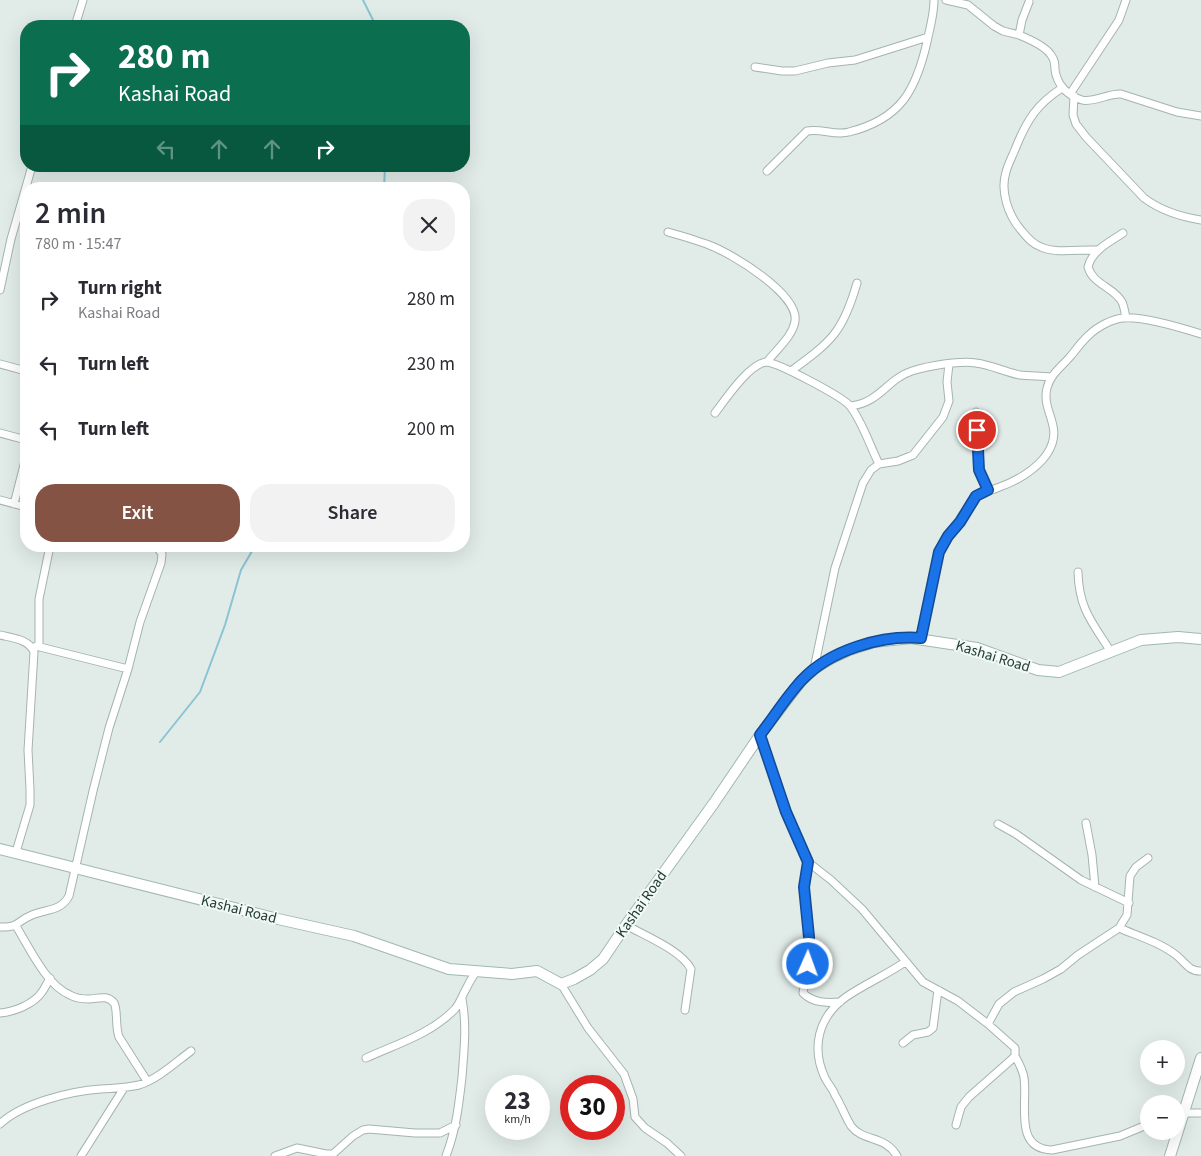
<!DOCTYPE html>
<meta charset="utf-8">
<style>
body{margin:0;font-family:"Source Sans 3",sans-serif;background:#f2f2f3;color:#2b2b33;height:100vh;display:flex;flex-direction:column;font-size:19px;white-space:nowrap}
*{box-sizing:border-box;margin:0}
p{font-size:16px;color:#7c7c81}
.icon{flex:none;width:28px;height:28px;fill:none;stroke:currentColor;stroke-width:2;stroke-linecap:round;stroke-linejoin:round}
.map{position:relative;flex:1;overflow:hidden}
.drawer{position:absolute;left:20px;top:182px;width:450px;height:370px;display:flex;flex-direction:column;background:#fff;border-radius:20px;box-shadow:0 5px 20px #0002}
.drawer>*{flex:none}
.guide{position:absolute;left:20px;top:20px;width:450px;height:152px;border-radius:20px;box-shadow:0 5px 20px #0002;background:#0b6e4f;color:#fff;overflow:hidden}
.tools{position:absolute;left:1140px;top:1040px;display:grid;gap:10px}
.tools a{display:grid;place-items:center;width:45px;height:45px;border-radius:50%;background:#fff;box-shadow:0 5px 20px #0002;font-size:25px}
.speed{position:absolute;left:485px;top:1075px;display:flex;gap:10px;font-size:25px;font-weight:700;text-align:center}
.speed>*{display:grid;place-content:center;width:65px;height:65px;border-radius:50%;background:#fff;box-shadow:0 5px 20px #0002;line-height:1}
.speed small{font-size:12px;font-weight:400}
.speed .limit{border:8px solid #d22;background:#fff;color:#111}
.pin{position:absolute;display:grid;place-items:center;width:42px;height:42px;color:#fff;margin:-21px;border:2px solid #fff;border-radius:50%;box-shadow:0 1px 5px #0007}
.me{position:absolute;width:55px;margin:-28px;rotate:2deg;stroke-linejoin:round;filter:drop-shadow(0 0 4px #0008)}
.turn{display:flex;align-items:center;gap:18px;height:105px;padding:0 15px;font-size:22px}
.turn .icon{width:65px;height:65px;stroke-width:2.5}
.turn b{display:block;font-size:35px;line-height:42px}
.lanes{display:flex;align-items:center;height:48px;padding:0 15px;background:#0003;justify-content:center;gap:25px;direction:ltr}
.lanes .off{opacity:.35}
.round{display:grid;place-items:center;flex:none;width:52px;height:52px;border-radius:20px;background:#f2f2f3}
.summary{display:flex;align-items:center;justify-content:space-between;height:85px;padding:0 15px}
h1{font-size:30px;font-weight:600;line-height:38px}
.cta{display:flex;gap:10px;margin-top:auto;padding:10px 15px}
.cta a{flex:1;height:58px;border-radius:20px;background:#855344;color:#fff;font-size:20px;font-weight:600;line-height:58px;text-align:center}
.cta a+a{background:#f2f2f3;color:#2b2b33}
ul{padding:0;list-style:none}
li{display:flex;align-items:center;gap:15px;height:65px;padding:0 15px}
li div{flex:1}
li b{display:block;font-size:19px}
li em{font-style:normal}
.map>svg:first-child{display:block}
</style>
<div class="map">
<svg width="1201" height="1156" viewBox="0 0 1201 1156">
<rect width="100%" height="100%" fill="#e1ece8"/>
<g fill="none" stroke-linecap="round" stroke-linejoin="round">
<path stroke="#89c4d2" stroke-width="2" d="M363 0 376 26
M384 189 385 166
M160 742 200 692 225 625 241 570 255 546"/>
<g stroke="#a4b4af" stroke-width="9">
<path id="street" d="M946 0 968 5 994 26 1003 31 1019 35
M1029 2 1022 20 1019 35C1029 39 1045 46 1051 55 1055 60 1055 65 1055 70 1057 85 1068 96 1082 100 1093 103 1109 93 1121 94L1177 112 1201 116
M75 26 83 0
M755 67 782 71H795L828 63 855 60 928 37
M1062 88C1037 104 1027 120 1016 147 1013 155 1008 164 1006 172 1000 191 1008 215 1021 230 1026 236 1032 244 1041 247 1056 254 1081 249 1098 250
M1070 94 1119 20 1126 0
M1074 96 1073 115 1076 124 1086 137 1144 198C1160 210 1182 217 1201 220
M767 171 807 131C821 128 835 136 849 132 901 119 916 90 927 42 930 27 934 15 934 0
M668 232C682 236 696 240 709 245 731 253 799 294 795 321 793 336 776 350 767 362
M1123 233C1110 242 1092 250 1088 267 1093 285 1114 287 1122 302 1124 306 1125 313 1126 318
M0 290 11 239 32 166
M0 364 26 371
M791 371C832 341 843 332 857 283
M850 406C880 403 887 379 912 371 928 366 960 360 976 363 991 365 1005 372 1020 375 1030 376 1041 376 1051 377
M976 412 979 470 988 490
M715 413C725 400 749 364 766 362 777 362 843 397 850 406 862 421 870 446 879 464
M0 433 26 440
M0 500 26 507
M14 504 26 457
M1078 572C1079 609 1092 622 1111 652
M0 635C12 638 29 639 34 652L28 750 30 789V805L16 852
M921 639 939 552 948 536 960 522 976 495C983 491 990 491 997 488 1015 482 1036 470 1047 454 1065 426 1041 413 1047 388 1050 375 1061 367 1069 358 1076 350 1081 342 1089 335 1097 327 1112 319 1123 318 1142 316 1182 328 1201 334
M36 646 128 669
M39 647V599L50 546
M814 669 835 568 863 483 871 470 879 464 898 461 913 455 943 417 949 401 947 382 949 364
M760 735 786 812 808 862 831 880 862 909 923 982 958 1001 988 1024 1015 1048V1056L1011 1060 969 1097 961 1107 956 1125
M1086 823 1092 855 1095 887
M998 824 1016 834 1081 880 1129 903
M808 862 804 887 808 921 809 955 803 993C813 1003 826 1003 840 1002
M626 925C645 936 681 950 691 969L685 1010
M16 926C29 947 46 985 70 995 75 998 82 999 89 999 97 999 107 994 114 1003 118 1009 115 1027 119 1037L147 1081
M0 927C19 928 17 921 32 915 47 909 61 911 69 896L93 791 109 728 128 669 140 622 161 563 162 554 156 546
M1119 928C1138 936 1159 942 1176 955 1184 961 1189 972 1201 971
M561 984 588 1028 624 1074 633 1099 635 1117 645 1128 667 1143 681 1156
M0 1013C14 1012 34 1004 42 992 45 988 47 983 50 978
M988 1024 999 1004 1014 992 1043 979 1061 969 1078 955 1119 928 1127 915 1130 876 1136 867 1148 858
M903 1043 913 1035 928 1032 933 1028 938 990
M1015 1056C1019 1063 1023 1070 1024 1078 1028 1103 1013 1149 1052 1150L1120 1136 1149 1124
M366 1058C397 1044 431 1034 455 1009 460 1003 462 996 466 989 469 983 472 977 476 972
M1176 1113H1201
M0 1124C22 1103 71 1091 101 1089 114 1088 126 1088 139 1085 158 1079 176 1062 191 1051
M81 1156 124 1088
M275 1156 297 1148 326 1154H333L353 1136 363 1130 369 1129 415 1133H440L456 1125
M446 1156C456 1130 459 1104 462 1077 464 1050 467 1025 462 999
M897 1156C885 1135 863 1142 851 1126 845 1116 841 1105 835 1095 833 1089 828 1084 825 1078 811 1048 818 1017 846 997 865 984 886 975 905 962"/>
</g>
<g stroke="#9fb8b0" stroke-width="12">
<path id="secondary" d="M0 849 278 919 354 936 449 969 512 974 537 971 561 984 574 979 590 970 603 959 626 925 714 803 760 735 801 681 814 669 832 658 849 650 874 642 911 638 977 648 1038 670 1059 672 1141 640 1178 637 1201 639
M1170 1156 1201 1058"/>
</g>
<use href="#street" stroke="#fff" stroke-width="7"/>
<use href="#secondary" stroke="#fff" stroke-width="10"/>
</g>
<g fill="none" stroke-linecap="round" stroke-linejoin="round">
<g stroke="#114b97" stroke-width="12">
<path id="route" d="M808 964 809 937 804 887 808 862 786 812 760 735C774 717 786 697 802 680 830 650 881 635 921 638L939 552 948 536 960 522 976 496 988 490 979 470 977 430"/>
</g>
<use href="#route" stroke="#1a73e8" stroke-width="9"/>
</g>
<g text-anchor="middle" stroke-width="4" stroke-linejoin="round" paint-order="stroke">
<g font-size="15" fill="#213d36" stroke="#f2f8f5">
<text transform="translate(993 656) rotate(17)" y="5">Kashai Road</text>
<text transform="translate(641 904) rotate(-55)" y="5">Kashai Road</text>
<text transform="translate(239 909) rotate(14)" y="5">Kashai Road</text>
</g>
</g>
</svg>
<div class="tools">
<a>+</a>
<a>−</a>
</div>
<div class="speed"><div>23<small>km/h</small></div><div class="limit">30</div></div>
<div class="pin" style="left:977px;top:430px;background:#d93025"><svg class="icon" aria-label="arrive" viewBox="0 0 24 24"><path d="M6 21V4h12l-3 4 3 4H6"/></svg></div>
<svg class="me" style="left:808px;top:964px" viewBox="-20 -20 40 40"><circle r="17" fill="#1a73e8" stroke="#fff" stroke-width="3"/><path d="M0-11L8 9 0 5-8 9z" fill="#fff"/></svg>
<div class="guide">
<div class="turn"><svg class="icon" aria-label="right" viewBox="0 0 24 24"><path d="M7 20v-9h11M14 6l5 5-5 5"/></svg><div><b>280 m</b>Kashai Road</div></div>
<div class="lanes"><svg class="icon off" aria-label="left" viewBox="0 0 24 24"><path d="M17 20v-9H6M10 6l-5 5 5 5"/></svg><svg class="icon off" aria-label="ahead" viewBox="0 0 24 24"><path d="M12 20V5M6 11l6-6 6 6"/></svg><svg class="icon off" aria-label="ahead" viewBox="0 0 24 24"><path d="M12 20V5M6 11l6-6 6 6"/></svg><svg class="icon" aria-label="right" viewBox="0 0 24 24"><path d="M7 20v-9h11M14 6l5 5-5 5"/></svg></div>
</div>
<section class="drawer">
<div class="summary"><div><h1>2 min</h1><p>780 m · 15:47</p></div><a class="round"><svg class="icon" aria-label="close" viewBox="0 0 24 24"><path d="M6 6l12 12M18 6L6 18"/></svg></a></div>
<ul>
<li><svg class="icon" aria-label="right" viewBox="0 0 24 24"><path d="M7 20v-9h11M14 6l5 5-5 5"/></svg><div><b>Turn right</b><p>Kashai Road</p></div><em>280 m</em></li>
<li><svg class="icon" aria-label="left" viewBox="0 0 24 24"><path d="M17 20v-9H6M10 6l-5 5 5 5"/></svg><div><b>Turn left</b></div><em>230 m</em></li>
<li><svg class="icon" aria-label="left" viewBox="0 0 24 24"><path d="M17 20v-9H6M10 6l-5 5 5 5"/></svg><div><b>Turn left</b></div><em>200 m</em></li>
</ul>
<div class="cta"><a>Exit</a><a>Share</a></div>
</section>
</div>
